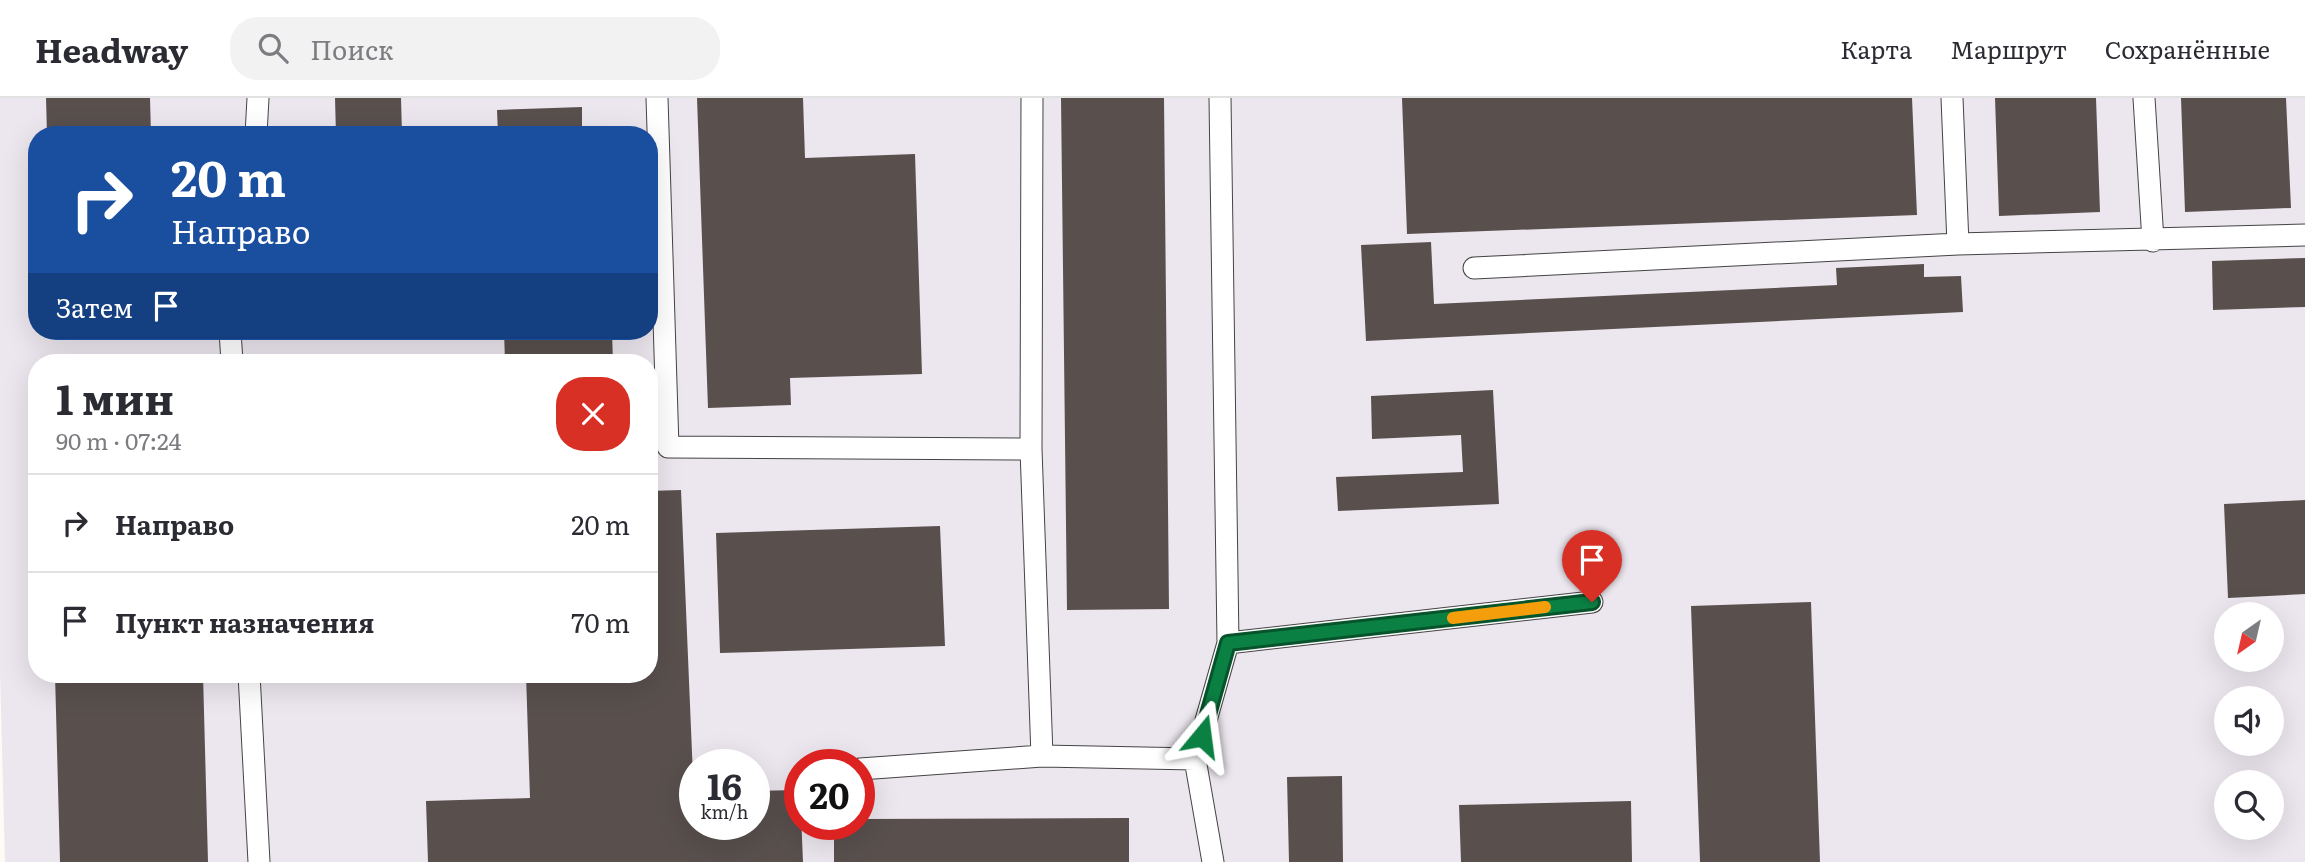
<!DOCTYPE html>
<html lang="ru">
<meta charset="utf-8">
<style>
body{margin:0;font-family:Literata,serif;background:#f2f2f3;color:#2b2b33;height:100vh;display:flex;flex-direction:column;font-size:26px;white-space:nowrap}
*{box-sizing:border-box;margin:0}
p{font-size:23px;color:#7c7c81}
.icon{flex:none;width:38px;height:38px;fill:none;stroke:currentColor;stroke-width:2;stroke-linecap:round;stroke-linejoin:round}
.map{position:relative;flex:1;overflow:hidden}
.side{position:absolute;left:28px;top:256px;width:630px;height:329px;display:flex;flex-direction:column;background:#fff;border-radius:28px;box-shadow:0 7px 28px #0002}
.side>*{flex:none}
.top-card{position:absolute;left:28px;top:28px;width:630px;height:214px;border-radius:28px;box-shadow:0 7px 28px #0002;background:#1a4fa0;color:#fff;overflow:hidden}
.needle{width:46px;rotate:214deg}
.controls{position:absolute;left:2214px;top:504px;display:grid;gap:14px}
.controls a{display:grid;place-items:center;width:70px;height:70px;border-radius:50%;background:#fff;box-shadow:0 7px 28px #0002;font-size:35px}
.speed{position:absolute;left:679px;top:651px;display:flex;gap:14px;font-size:35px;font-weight:700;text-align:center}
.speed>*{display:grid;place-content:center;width:91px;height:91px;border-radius:50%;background:#fff;box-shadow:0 7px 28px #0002;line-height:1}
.speed small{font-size:18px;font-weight:400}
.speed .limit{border:10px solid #d22;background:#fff;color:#111}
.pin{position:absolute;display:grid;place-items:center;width:60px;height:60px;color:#fff;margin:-72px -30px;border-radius:50% 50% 50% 0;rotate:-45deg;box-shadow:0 0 7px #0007}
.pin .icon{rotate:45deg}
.me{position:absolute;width:77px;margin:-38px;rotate:16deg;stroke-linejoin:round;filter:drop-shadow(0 0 5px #0008)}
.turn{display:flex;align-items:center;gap:24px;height:147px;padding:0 28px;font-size:32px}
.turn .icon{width:91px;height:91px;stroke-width:2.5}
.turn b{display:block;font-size:49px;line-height:60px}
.then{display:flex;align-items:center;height:66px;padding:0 28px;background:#0003;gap:14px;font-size:26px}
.round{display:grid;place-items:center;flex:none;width:74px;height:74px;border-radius:28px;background:#f2f2f3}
.summary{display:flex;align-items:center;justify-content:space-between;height:119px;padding:0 28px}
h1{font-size:42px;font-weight:700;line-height:52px}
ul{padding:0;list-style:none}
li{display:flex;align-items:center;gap:21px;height:98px;padding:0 28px;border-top:2px solid #e1e1e2}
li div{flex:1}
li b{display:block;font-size:26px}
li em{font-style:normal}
header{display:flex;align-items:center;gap:42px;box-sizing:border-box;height:98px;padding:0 35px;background:#fff;border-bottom:2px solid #e1e1e2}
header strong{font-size:33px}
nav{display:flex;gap:38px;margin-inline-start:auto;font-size:24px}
.search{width:490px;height:63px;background:#f2f2f3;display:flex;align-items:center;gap:18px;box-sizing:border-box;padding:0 24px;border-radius:28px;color:#7c7c81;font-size:26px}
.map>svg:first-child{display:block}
</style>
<header>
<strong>Headway</strong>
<div class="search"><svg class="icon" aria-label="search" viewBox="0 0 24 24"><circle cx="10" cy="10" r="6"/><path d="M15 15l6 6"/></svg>Поиск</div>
<nav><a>Карта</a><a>Маршрут</a><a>Сохранённые</a></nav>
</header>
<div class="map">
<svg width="2305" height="764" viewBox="0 0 2305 764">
<rect width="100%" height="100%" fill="#fefbf5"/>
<path fill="#ece6ee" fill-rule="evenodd" d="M0 0H2305V764H5L0 573ZM37 37H649V233H37ZM37 264H649V576H37ZM2226 516H2272V562H2226ZM2226 600H2272V646H2226ZM695 667H754V726H695ZM800 667H859V726H800ZM2226 684H2272V730H2226Z"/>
<path fill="#59504e" d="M46 0H150L151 37H47Z
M335 0H401L402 37H336Z
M697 0H803L805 60 915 56 922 276 790 280 791 307 708 310Z
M1061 0H1164L1169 511 1067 512Z
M1402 0H1912L1917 117 1407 136Z
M1995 0H2096L2100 114 1999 118Z
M2181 0H2286L2291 110 2185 114Z
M582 9V37H498L497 12Z
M1431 144 1434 206 1837 187 1836 170 1924 166V179L1961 178 1963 214 1366 243 1361 147Z
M2305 160V209L2213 212 2212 163Z
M504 233H612L613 264H505Z
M1493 292 1499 406 1338 413 1336 379 1463 374 1461 337 1372 341 1371 298Z
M681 392 695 726H754V693L800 692 803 764H428L426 703 530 700 526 576H649V393Z
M2305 402V496L2228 500 2224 406Z
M940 428 945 548 720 555 716 435Z
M1811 504 1820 764H1700L1691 508Z
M55 576H203L208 764H60Z
M1342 678 1343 764H1289L1287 679Z
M1631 703 1632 764H1461L1459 707Z
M1129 720V764H834V726H859V721Z"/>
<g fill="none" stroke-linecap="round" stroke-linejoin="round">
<g stroke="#444" stroke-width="23">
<path id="lane" d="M657 0 668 349 1031 351 1042 658 1195 661
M1952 0 1958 146
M2144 0 2153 143
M256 37 258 0
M1474 170 1958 146 2305 137
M230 233 232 264
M1031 351 1032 0
M1228 545 1592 504
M249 576 259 764
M860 671 1042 658
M1213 764 1195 661 1228 545 1220 0"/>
</g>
<use href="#lane" stroke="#fff" stroke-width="21"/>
</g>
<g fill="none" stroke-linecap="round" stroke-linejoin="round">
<g stroke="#07532c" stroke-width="18">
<path id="route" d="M1202 638 1228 545 1592 504"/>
</g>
<use href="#route" stroke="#0b8043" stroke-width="12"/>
<path stroke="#f59e0b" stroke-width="12" d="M1453 520 1545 509"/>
</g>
</svg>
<div class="controls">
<a><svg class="needle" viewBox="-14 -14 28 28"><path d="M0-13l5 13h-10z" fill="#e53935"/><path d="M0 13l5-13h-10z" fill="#7c7c81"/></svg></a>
<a><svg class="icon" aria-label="sound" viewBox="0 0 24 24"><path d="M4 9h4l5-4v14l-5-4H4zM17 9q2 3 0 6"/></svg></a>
<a><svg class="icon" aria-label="search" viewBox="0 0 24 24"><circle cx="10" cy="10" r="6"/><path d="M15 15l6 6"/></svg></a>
</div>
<div class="speed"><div>16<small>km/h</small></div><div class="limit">20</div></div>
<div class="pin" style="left:1592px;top:504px;background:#d93025"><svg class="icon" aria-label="arrive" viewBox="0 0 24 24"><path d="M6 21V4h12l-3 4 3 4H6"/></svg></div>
<svg class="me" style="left:1202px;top:638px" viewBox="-20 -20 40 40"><path d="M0-17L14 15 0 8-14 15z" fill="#0b8043" stroke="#fff" stroke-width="4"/></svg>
<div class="top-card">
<div class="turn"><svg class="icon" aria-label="right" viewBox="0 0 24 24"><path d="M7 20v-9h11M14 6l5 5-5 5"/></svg><div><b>20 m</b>Направо</div></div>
<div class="then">Затем<svg class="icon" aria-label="arrive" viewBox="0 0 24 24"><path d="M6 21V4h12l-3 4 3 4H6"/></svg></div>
</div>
<section class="side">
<div class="summary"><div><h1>1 мин</h1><p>90 m · 07:24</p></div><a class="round" style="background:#d93025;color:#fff"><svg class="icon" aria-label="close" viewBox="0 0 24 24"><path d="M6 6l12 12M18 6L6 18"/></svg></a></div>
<ul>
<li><svg class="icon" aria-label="right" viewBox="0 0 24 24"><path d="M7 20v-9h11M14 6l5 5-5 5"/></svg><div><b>Направо</b></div><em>20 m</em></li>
<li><svg class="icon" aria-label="arrive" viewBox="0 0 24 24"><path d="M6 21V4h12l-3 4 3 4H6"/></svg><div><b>Пункт назначения</b></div><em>70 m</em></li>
</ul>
</section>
</div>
